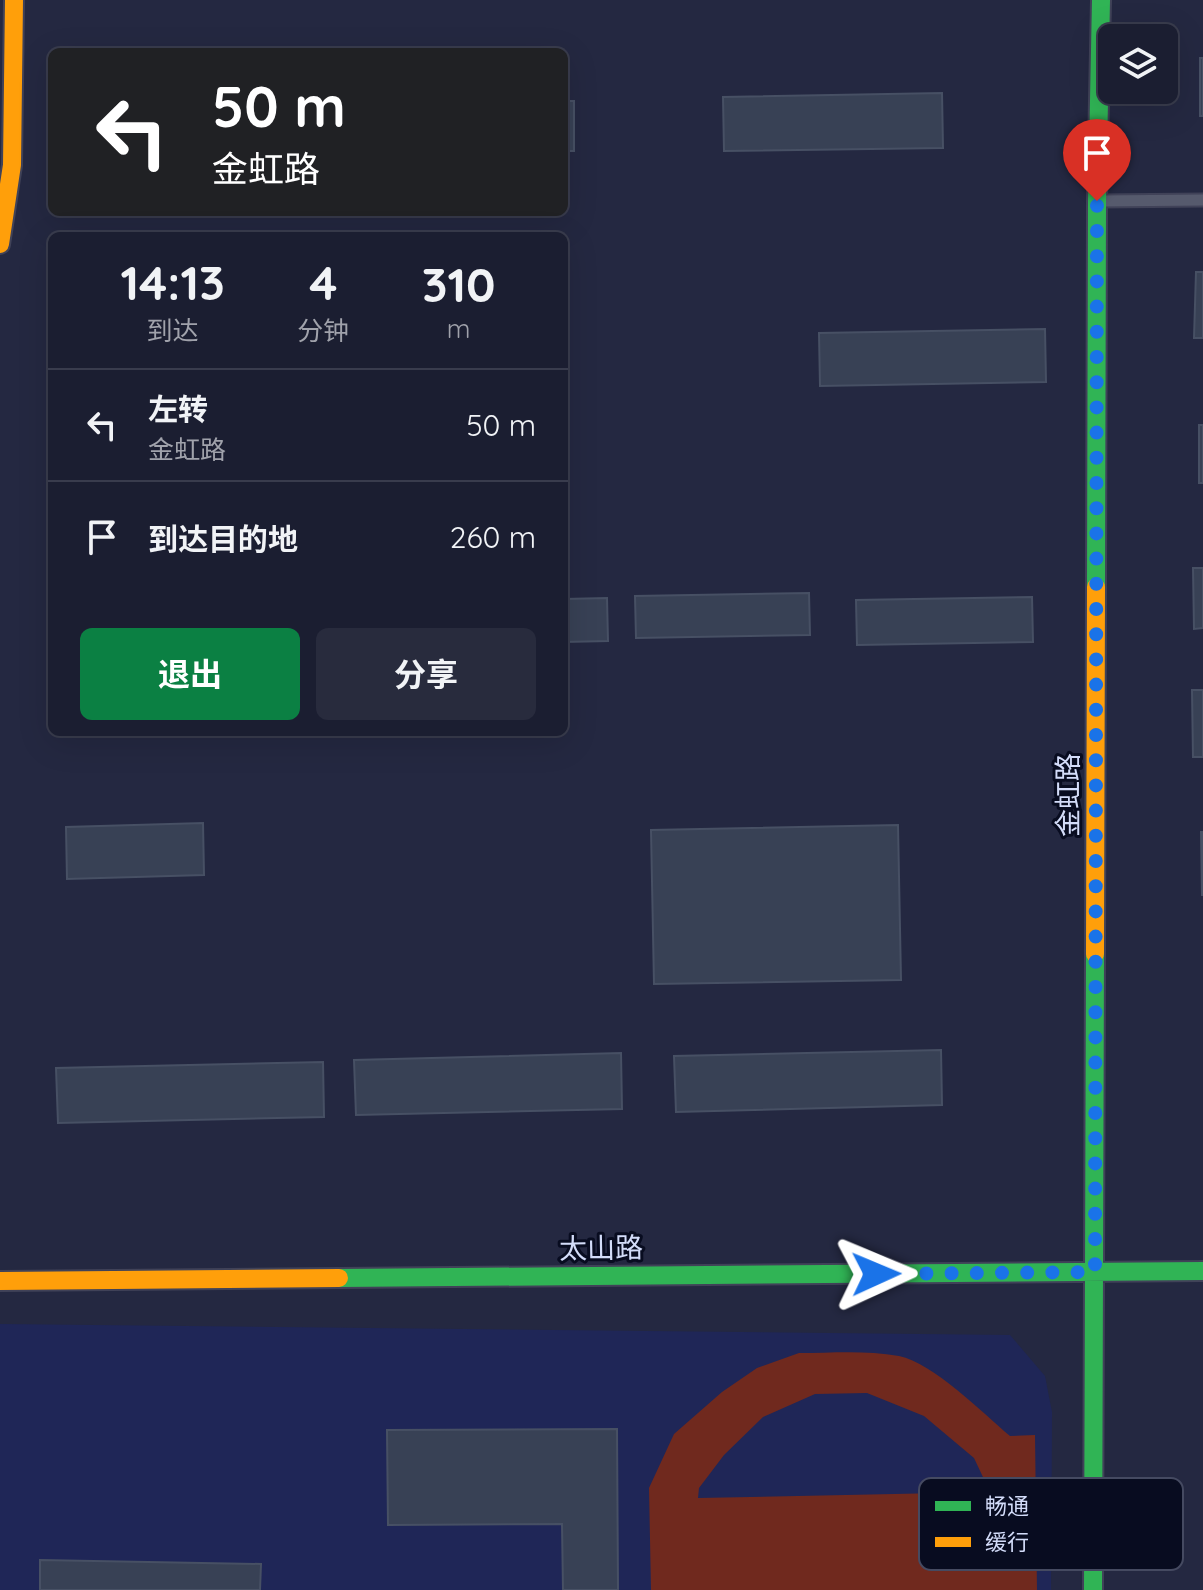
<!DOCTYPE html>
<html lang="zh">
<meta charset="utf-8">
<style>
body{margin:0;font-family:Quicksand,"Noto Sans SC",sans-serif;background:#282b3d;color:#f1f3f6;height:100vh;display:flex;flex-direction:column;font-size:30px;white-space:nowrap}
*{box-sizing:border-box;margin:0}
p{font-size:26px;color:#a0a2ab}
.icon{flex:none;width:44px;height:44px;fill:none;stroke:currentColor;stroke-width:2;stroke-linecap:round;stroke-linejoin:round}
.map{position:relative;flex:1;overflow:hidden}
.drawer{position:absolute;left:48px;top:232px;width:520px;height:504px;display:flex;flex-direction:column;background:#1b1e31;border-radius:12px;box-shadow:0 8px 32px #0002,0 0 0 2px #393c4d}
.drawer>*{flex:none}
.banner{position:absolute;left:48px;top:48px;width:520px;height:168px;border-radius:12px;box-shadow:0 8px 32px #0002,0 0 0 2px #393c4d;background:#202124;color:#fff;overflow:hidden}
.fabs{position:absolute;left:1098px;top:24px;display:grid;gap:16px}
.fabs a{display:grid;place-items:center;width:80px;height:80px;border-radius:12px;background:#1b1e31;box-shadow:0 8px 32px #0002,0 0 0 2px #393c4d;font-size:40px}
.pin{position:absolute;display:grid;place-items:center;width:68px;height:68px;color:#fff;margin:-82px -34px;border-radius:50% 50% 50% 0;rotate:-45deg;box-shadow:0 0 8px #0007}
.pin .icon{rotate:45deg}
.me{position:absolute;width:88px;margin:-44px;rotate:89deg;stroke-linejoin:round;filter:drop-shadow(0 0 6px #0008)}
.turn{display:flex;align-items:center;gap:28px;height:168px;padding:0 32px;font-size:36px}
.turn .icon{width:104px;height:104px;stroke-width:2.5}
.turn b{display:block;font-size:56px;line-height:68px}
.eta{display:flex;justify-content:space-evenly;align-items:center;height:136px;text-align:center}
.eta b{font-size:48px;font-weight:700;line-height:56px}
.primary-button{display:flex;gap:16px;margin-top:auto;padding:16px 32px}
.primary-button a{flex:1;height:92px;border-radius:12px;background:#0b8043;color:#fff;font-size:32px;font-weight:700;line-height:92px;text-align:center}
.primary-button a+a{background:#282b3d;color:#f1f3f6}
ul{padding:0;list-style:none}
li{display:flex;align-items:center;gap:24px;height:112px;padding:0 32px;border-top:2px solid #393c4d}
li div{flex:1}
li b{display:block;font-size:30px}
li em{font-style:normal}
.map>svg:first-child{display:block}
</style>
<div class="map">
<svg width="1203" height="1590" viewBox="0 0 1203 1590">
<rect width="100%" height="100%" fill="#242841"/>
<path fill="#1f2657" d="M0 1324 1010 1335 1045 1376 1052 1412 1051 1590H0Z"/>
<path fill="#70291e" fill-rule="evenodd" d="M799 1353C832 1353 866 1350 899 1356 933 1363 983 1413 1010 1436L1035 1435 1037 1590H651L649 1488 674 1434 722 1392 757 1368ZM867 1393 924 1416 974 1458 990 1492 698 1498 699 1488 724 1455 763 1417 815 1394Z"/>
<path fill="#384155" stroke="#475064" stroke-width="2" d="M1200 58H1203V116H1200Z
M942 93 943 148 724 151 723 97Z
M564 101H574V151H564Z
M1196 272H1203V338H1194Z
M1045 329 1046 382 820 386 819 333Z
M1199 425H1203V483H1199Z
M1193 568H1203V628L1194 629Z
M809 593 810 635 636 638 635 596Z
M1032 597 1033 642 857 645 856 600Z
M607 598 608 641 564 642V599Z
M1192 690H1203V757H1193Z
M203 823 204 875 67 879 66 827Z
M898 825 901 980 654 984 651 830Z
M1201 832H1203V895H1202Z
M941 1050 942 1105 676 1112 674 1056Z
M621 1053 622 1109 356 1115 354 1060Z
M323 1062 324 1117 58 1123 56 1068Z
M617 1429 618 1590H563L562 1524 388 1525 387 1430Z
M40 1560 261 1564 260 1590H40Z"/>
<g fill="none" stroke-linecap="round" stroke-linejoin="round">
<g stroke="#404258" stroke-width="15">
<path id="lane" d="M1100 201 1203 200"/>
</g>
<g stroke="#404258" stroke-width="22">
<path id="fast" d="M1096 587 1097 201 1101 0
M339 1278 1203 1271
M1093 1590 1095 954"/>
</g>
<g stroke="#404258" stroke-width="22">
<path id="slow" d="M0 244 12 165 14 0
M1095 954 1096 587
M0 1281 339 1278"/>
</g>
<use href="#lane" stroke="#565a6d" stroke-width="11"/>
<use href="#fast" stroke="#30b455" stroke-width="18"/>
<use href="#slow" stroke="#ff9f0a" stroke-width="18"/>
</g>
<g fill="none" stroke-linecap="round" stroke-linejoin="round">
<path stroke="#1a73e8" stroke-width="14" stroke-dasharray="0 25.2" d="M876 1274 1095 1272 1097 201"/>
</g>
<g text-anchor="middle" stroke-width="6" stroke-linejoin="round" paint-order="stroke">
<g font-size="28" fill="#d3dcf9" stroke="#080c20">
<text transform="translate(1068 795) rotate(-90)" y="10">金虹路</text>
<text transform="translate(601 1248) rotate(-1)" y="10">太山路</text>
</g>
</g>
<rect x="919" y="1478" width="264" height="92" rx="12" fill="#080c20" stroke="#454a61" stroke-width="2"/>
<rect x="935" y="1501" width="36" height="10" fill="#30b455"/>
<rect x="935" y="1537" width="36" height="10" fill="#ff9f0a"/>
<g font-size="22" fill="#d3dcf9">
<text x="985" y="1514">畅通</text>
<text x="985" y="1550">缓行</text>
</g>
</svg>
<div class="fabs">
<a><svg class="icon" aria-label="layers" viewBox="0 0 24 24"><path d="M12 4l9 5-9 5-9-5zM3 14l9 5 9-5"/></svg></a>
</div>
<div class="pin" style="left:1097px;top:201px;background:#d93025"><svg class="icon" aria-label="arrive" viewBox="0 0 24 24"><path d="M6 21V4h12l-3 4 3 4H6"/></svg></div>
<svg class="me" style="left:876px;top:1274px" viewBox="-20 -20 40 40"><path d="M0-17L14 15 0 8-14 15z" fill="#1a73e8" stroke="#fff" stroke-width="4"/></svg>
<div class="banner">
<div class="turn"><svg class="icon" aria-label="left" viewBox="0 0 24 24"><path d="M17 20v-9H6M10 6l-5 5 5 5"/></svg><div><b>50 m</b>金虹路</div></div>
</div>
<section class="drawer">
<div class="eta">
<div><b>14:13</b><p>到达</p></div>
<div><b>4</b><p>分钟</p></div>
<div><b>310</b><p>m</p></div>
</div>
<ul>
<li><svg class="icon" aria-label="left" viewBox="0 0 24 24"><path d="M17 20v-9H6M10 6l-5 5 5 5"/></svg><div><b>左转</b><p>金虹路</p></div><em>50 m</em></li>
<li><svg class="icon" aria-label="arrive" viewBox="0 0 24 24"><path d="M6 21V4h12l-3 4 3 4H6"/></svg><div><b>到达目的地</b></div><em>260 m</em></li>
</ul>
<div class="primary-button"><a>退出</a><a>分享</a></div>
</section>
</div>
